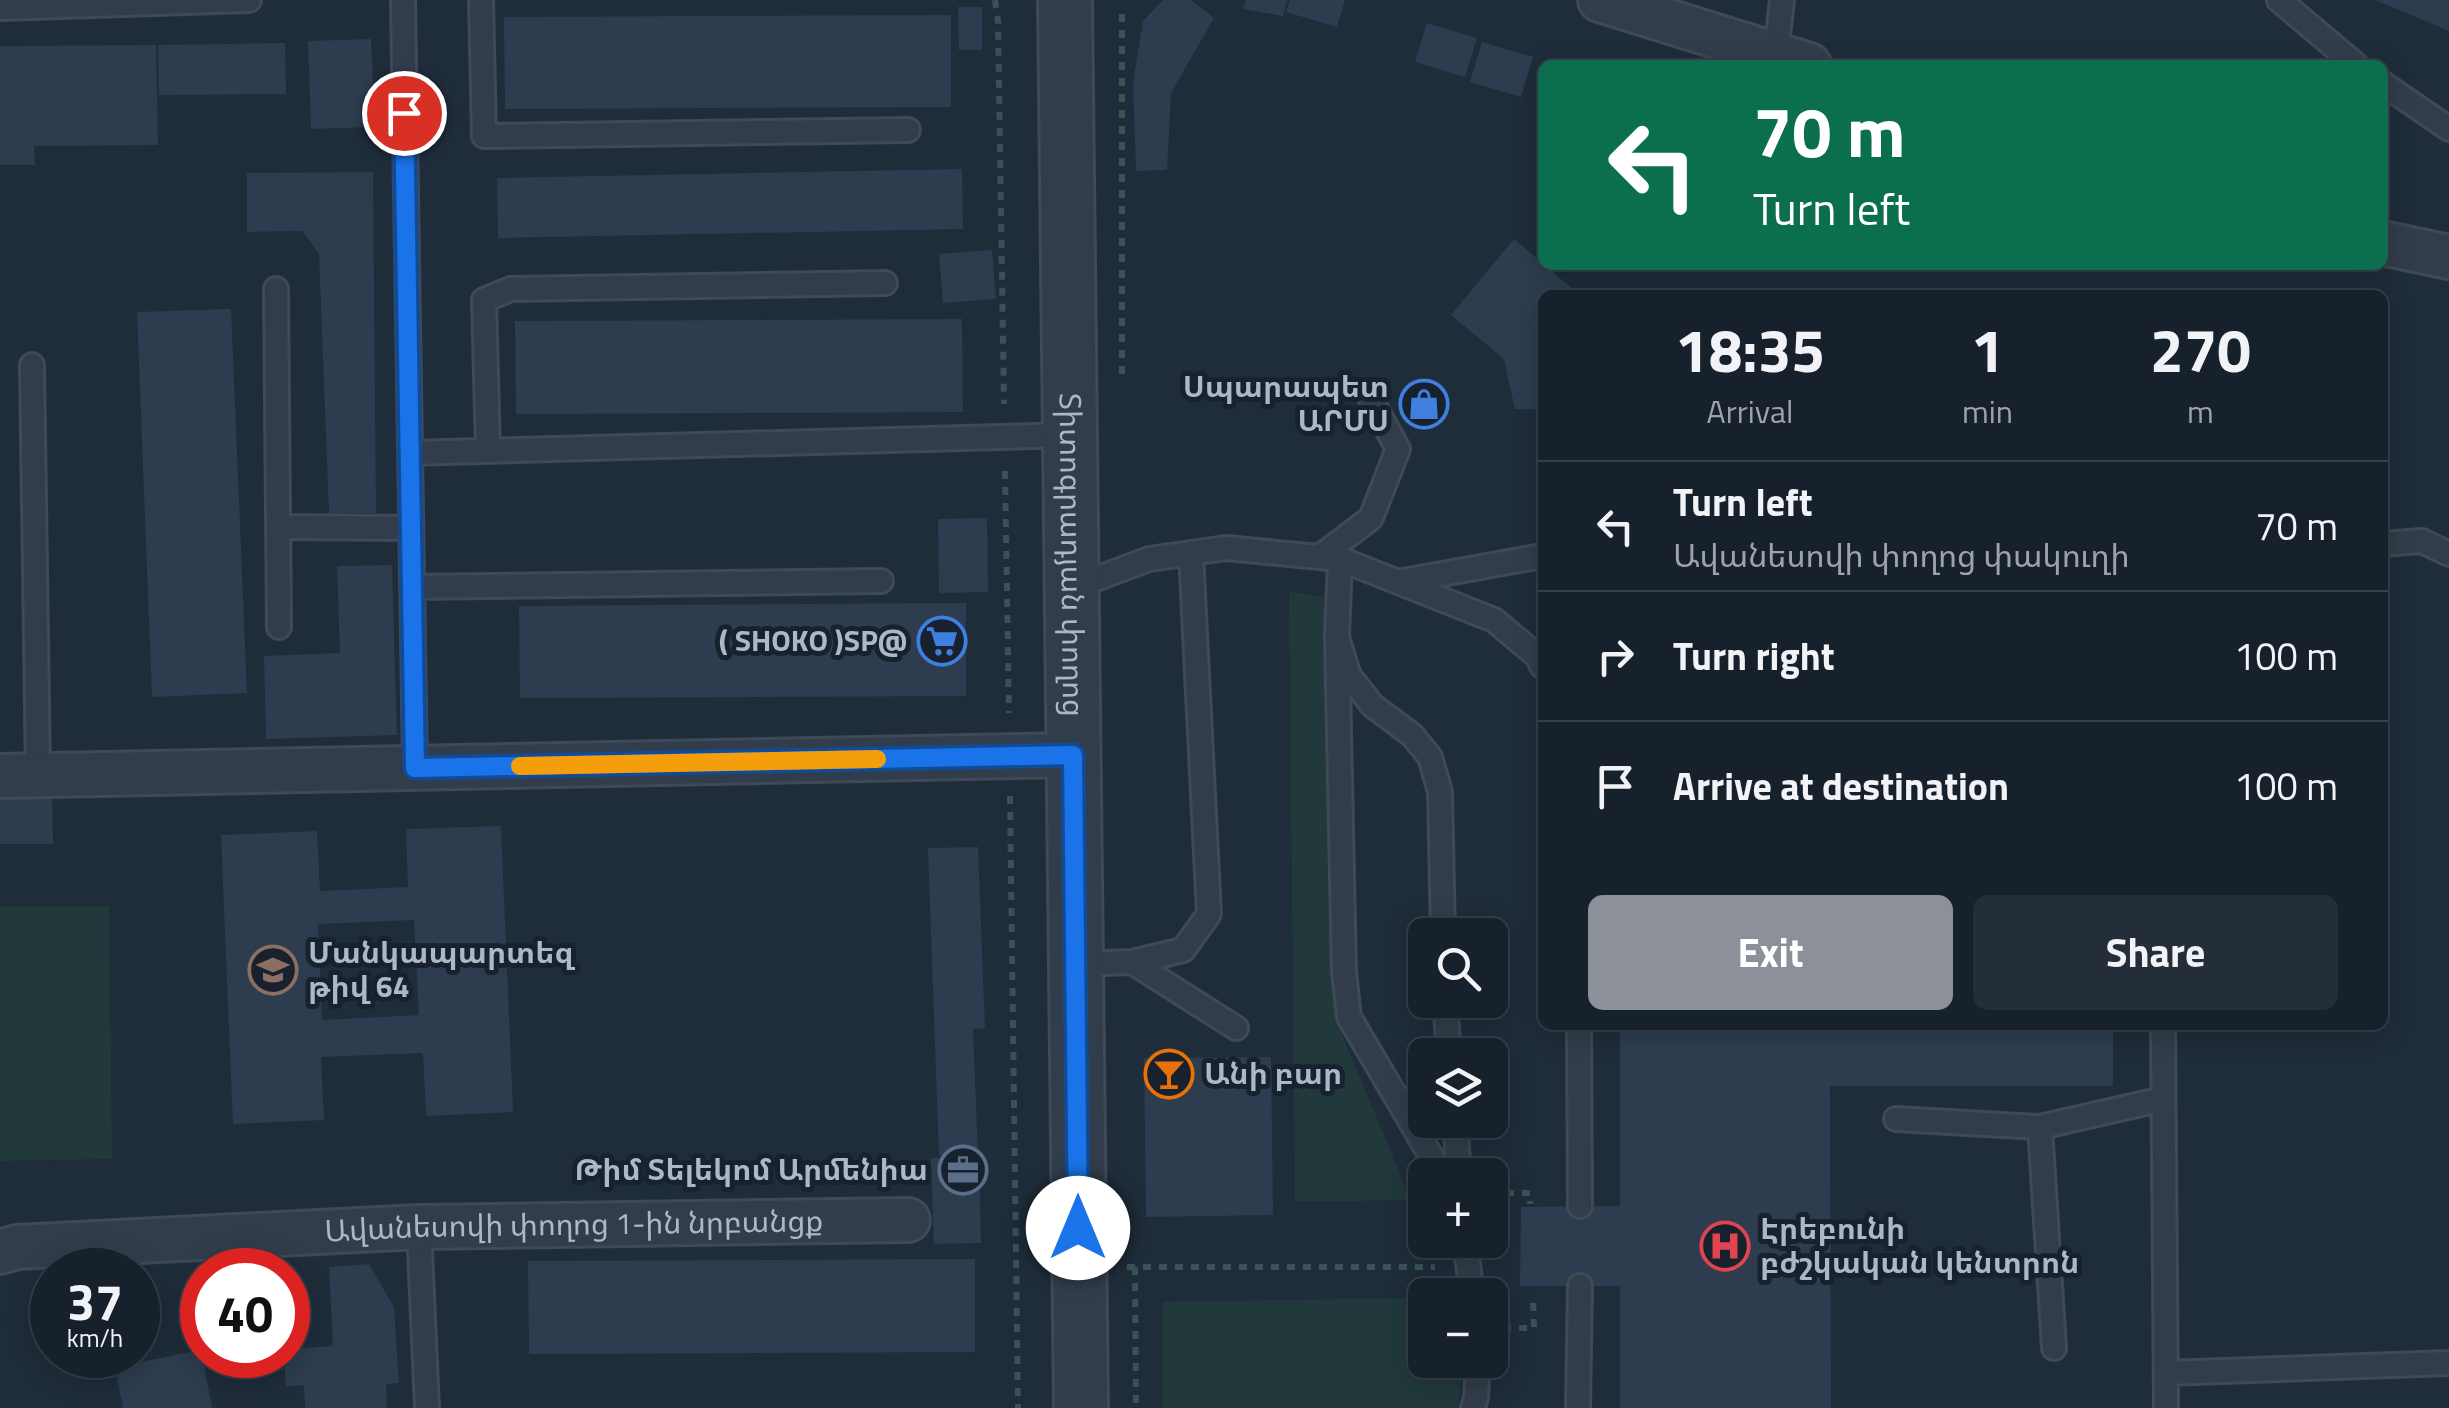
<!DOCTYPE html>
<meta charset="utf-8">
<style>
body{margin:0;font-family:"Titillium Web","Noto Sans Armenian",sans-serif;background:#242e38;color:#f1f3f6;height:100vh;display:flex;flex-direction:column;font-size:38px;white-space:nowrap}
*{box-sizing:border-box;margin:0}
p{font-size:32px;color:#9ea3a9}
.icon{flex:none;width:55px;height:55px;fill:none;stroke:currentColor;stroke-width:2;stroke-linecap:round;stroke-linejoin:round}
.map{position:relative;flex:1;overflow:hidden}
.side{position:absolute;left:1538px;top:290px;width:850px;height:740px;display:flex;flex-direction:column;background:#17212c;border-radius:15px;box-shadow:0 5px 25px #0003,0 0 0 2px #363e48}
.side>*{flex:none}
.hud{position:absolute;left:1538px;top:60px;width:850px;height:210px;border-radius:15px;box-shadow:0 5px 25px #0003,0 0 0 2px #363e48;background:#0b6e4f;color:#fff;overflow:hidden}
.tools{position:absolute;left:1408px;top:918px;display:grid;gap:20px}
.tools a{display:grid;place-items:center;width:100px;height:100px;border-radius:15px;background:#17212c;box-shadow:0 5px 25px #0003,0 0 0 2px #363e48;font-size:50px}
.speed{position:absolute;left:30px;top:1248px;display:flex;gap:20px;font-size:50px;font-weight:700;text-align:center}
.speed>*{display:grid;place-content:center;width:130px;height:130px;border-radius:50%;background:#17212c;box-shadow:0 5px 25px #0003,0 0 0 2px #363e48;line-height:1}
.speed small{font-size:25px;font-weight:400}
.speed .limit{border:15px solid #d22;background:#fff;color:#111}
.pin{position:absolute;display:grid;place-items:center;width:85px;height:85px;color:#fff;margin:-42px;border:5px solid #fff;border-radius:50%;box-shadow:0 2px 10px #0007}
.me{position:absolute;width:110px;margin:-55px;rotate:0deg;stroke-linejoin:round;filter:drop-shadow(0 0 8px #0008)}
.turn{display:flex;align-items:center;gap:35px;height:210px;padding:0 50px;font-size:45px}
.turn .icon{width:130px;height:130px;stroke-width:2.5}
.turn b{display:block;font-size:70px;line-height:85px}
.eta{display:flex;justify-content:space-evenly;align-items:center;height:170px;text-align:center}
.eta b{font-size:60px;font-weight:700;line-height:70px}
.cta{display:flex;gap:20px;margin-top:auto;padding:20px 50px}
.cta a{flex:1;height:115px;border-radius:15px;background:#8c9099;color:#fff;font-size:40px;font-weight:700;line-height:115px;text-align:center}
.cta a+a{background:#242e38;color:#f1f3f6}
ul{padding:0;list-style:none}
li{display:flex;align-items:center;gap:30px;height:130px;padding:0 50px;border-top:2px solid #363e48}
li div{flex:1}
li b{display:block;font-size:38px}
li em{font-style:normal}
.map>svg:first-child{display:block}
</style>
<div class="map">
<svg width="2449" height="1408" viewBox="0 0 2449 1408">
<rect width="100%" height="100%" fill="#1f2c3a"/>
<path fill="#21393b" d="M1289 592 1332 598 1336 1020 1411 1200 1295 1202Z
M109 906 112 1159 0 1161V907Z
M1415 1298 1425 1307V1360H1460L1463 1369 1458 1408H1163V1302Z"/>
<path fill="#2d3d4f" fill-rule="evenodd" d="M1163 0H1191L1214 18 1171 93 1167 170 1136 171 1133 83 1143 21Z
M1246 0H1287L1283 16 1243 9Z
M1290 0H1345L1337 27 1286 12Z
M2375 0H2449V31Z
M958 7H982V50H959Z
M951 15V107L505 109 504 17Z
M1427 23 1477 38 1465 77 1415 62Z
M371 39 375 127 311 129 308 41Z
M1482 42 1533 57 1521 97 1470 82Z
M285 43 286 94 159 95 158 45Z
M156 45 158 145 34 146 35 165H0V46Z
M962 169 963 229 498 238 497 178Z
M373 172 376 513H329L319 254 302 231 247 232V173Z
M1514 239 1575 291 1572 295H1542V409H1515L1504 359 1451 315Z
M992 250 996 299 943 303 939 254Z
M231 309 247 693 152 697 137 312Z
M962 319 963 412 516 414 515 321Z
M987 518 988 592 939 593 938 519Z
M392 565 397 735 266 739 264 656 340 653 337 566Z
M966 603V696L520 698 519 606Z
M0 787H52L53 844H0Z
M501 826 513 1112 426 1116 423 1053 321 1057 324 1120 233 1124 221 835 317 831 320 891 408 887 406 829ZM414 920 419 1015 322 1020 318 924Z
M978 847 985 1028 973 1029 978 1154 939 1155 928 848Z
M1620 1025H2113V1086H1830L1831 1408H1620V1286H1520L1521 1207 1620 1206Z
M1271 1057 1273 1215 1146 1217 1144 1058Z
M979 1157 981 1243 934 1244 931 1158Z
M975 1259V1352L529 1354 528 1261Z
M369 1264 394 1307 399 1383 386 1384 387 1408H305L304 1385 286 1387 284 1355H288V1349L333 1346 329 1267Z
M201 1350 212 1408H123L115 1367Z"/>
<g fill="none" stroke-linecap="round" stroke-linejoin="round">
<g stroke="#3f4957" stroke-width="28">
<path id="service" d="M403 0 415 767
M481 0 484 136 908 130
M2279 0 2356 65
M0 8 249 0
M1776 54 1782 0
M2382 83 2449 129
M276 289 279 627
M32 365 38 775
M488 451 484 300 511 289 885 283
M410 453 1069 435
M278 527 411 528
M2382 544 2422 541 2449 554
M1321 556 1371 518 1398 449 1369 396
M1340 559 1337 637 1349 676 1373 706 1412 735 1430 757 1440 792 1443 935
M1403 581 1542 556
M412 587 881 581
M1072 588 1149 559 1226 548 1340 559 1494 620 1537 656 1542 666
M1337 637 1344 972 1349 1017 1442 1175
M1132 962 1236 1028
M1076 964 1132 962 1183 950 1209 914 1191 553
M1445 1000 1449 1055
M1579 1025 1580 1206
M2163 1025 2166 1408
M1896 1119 2040 1127 2163 1099
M1455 1120 1459 1175
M2040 1127 2054 1348
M419 1227 427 1408
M1465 1240 1472 1295
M2166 1373 2449 1363
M1473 1408 1476 1397 1478 1360
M1578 1408 1580 1286"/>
</g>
<g stroke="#3f4957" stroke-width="48">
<g id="minor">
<path d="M1600 0 1809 65"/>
<path d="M2382 243 2449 257"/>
<path d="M0 776 1073 755"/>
<path id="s1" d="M0 1252 17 1247 419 1227 908 1220"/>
</g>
</g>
<g stroke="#3f4957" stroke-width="58">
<g id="tertiary">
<path id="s2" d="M1065 0 1081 1408"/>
</g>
</g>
<path stroke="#395354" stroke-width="6" stroke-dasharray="8 8" stroke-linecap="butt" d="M995 0 998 22 1004 404
M1122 14V376
M1005 471 1009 713
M1010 796 1018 1408
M1501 1236V1193H1530V1204
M1127 1267H1435
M1135 1267 1136 1408
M1501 1314V1328H1534L1533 1296"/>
<use href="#service" stroke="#323d4b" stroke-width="22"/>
<use href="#minor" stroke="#323d4b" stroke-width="42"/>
<use href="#tertiary" stroke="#323d4b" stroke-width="52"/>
</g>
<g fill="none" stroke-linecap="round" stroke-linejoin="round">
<g stroke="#114b97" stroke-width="25">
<path id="route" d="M404 113 415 768 1073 755 1078 1228"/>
</g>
<use href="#route" stroke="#1a73e8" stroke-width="18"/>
<path stroke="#f59e0b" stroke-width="18" d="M520 766 877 759"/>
</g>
<defs>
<g id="shop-ring" transform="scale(2.5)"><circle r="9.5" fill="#18222f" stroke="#3f7fe0" stroke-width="1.5"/><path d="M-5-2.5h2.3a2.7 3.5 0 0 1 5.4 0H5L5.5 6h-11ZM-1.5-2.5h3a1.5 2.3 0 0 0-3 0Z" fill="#3f7fe0"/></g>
<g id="supermarket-ring" transform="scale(2.5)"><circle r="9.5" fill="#18222f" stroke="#3f7fe0" stroke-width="1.5"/><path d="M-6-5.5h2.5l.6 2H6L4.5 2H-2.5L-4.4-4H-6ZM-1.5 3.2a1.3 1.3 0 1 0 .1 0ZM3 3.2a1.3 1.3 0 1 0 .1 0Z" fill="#3f7fe0"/></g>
<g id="school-ring" transform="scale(2.5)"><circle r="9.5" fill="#18222f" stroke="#8d6e63" stroke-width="1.5"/><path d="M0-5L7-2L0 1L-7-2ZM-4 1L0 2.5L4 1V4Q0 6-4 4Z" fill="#8d6e63"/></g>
<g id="bar-ring" transform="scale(2.5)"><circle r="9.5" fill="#18222f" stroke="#e8710a" stroke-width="1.5"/><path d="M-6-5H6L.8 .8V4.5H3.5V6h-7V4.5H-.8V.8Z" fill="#e8710a"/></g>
<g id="office-ring" transform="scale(2.5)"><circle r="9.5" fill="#18222f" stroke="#5c6f8a" stroke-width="1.5"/><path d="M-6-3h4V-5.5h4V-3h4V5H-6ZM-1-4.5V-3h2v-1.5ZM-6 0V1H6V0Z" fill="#5c6f8a"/></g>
<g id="hospital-ring" transform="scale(2.5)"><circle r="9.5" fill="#18222f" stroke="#e0444e" stroke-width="1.5"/><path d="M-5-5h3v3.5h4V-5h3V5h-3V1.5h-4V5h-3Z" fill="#e0444e"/></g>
</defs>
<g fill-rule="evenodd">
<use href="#shop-ring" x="1424" y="404"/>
<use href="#supermarket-ring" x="942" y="641"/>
<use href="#school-ring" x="273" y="970"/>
<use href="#bar-ring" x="1169" y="1074"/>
<use href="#office-ring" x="963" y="1170"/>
<use href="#hospital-ring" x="1725" y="1246"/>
</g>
<g text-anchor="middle" stroke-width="10" stroke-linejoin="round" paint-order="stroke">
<g font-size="30" font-weight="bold" fill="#adb8c7" stroke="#18222f" text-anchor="end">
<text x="1389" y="397">Սպարապետ<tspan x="1389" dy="34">ԱՐՄՍ</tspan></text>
<text x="907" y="651">( SHOKO )SP@</text>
<text x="308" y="963" text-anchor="start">Մանկապարտեզ<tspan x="308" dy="34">թիվ 64</tspan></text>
<text x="1204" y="1084" text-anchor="start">Անի բար</text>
<text x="928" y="1180">Թիմ Տելեկոմ Արմենիա</text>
<text x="1760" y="1239" text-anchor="start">Էրեբունի<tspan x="1760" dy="34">բժշկական կենտրոն</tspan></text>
</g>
<g font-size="30" fill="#adb8c7" stroke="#18222f">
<text dy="10" stroke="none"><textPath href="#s2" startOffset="555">Տիտոգրադյան փողոց</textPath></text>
<text dy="10" stroke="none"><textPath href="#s1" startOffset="575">Ավանեսովի փողոց 1-ին նրբանցք</textPath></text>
</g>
</g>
</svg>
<div class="tools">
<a><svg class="icon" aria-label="search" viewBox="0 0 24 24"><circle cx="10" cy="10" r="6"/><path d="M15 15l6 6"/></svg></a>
<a><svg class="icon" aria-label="layers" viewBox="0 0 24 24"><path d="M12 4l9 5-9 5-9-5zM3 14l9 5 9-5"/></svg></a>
<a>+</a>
<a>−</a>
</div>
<div class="speed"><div>37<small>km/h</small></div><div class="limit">40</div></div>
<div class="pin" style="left:404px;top:113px;background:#d93025"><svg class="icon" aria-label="arrive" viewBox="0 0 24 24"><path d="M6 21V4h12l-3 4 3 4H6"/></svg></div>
<svg class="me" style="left:1078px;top:1228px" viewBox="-20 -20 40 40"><circle r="19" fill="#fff"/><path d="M0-13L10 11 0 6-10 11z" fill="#1a73e8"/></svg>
<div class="hud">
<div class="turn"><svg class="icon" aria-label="left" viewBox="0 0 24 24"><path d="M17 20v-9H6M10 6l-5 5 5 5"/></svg><div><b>70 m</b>Turn left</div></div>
</div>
<section class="side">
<div class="eta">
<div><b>18:35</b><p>Arrival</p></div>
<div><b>1</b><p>min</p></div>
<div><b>270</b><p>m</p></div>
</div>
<ul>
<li><svg class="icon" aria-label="left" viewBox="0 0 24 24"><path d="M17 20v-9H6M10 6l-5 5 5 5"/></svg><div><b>Turn left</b><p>Ավանեսովի փողոց փակուղի</p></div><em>70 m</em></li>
<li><svg class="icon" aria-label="right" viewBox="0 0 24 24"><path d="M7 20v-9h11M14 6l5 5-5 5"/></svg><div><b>Turn right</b></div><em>100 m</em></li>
<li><svg class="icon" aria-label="arrive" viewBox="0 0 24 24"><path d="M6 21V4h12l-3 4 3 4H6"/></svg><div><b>Arrive at destination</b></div><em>100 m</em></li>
</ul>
<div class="cta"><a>Exit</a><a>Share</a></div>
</section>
</div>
